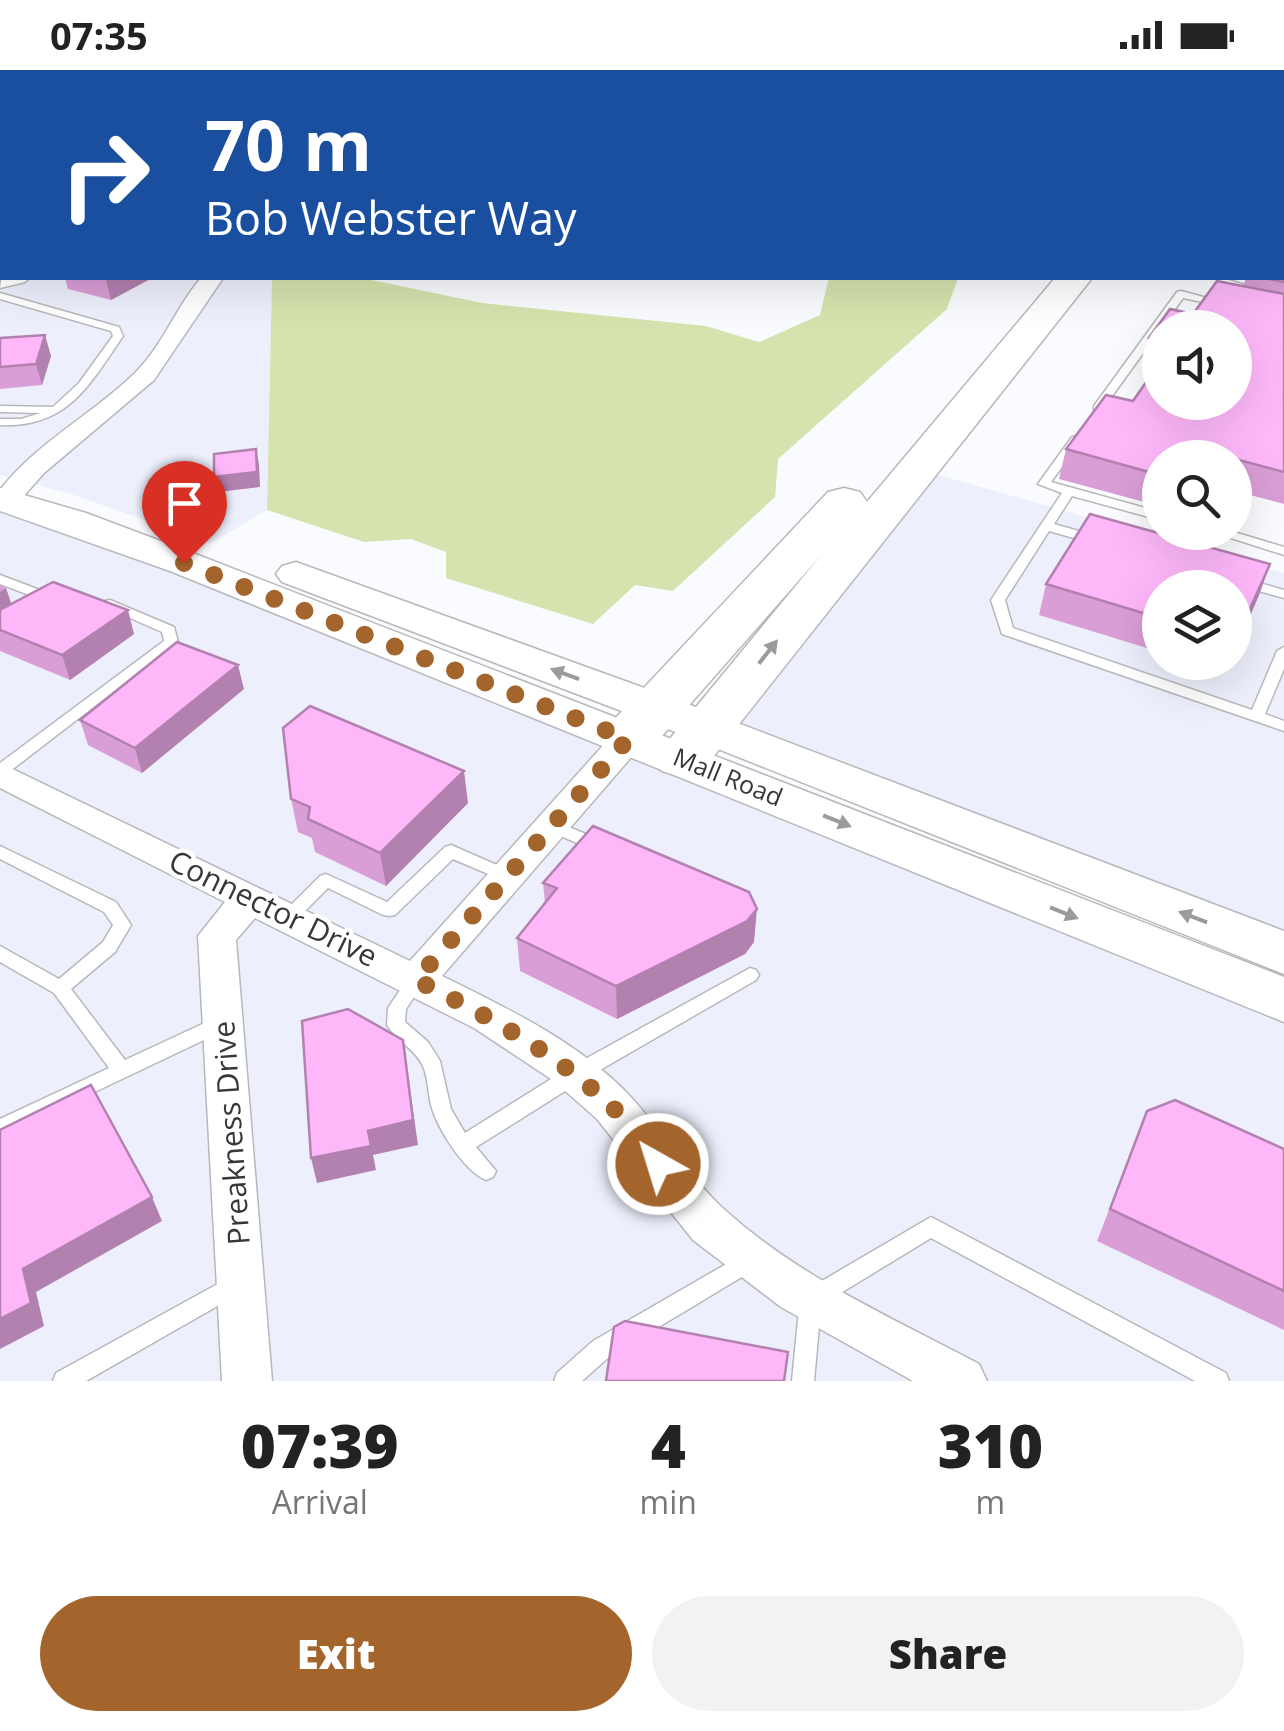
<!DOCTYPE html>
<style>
body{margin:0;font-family:"Open Sans",sans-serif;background:#f2f2f2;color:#222;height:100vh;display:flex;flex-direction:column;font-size:38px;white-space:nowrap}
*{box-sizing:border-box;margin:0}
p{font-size:32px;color:#767676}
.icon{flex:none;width:55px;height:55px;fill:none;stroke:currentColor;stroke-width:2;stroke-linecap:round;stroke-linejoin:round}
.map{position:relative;height:1311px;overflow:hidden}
.side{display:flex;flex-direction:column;background:#fff;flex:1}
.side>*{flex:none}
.hud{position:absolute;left:0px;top:0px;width:1285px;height:210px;box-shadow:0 10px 40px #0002;background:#1a4fa0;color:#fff;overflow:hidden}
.buttons{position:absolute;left:1142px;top:240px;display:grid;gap:20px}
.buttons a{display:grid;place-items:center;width:110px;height:110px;border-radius:50%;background:#fff;box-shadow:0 10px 40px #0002;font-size:50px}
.pin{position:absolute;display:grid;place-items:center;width:85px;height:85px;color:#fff;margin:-102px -42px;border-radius:50% 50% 50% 0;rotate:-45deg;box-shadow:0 0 10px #0007}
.pin .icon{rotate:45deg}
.me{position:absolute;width:110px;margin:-55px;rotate:321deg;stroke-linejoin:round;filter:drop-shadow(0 0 8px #0008)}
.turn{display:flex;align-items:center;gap:35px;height:210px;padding:0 40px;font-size:45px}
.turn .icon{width:130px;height:130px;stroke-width:2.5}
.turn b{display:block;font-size:70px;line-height:85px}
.eta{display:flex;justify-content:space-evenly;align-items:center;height:170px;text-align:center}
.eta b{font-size:60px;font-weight:800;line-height:70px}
.cta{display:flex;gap:20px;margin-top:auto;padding:20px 40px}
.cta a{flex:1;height:115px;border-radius:60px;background:#a3652b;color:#fff;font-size:40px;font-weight:800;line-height:115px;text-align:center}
.cta a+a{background:#f2f2f2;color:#222}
.status{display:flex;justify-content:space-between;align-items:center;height:70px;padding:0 50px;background:#fff;direction:ltr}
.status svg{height:28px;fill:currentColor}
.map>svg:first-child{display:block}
</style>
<div class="status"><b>07:35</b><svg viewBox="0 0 49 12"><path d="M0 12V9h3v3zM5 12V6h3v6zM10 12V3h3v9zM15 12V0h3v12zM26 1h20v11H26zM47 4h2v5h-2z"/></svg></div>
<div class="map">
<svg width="1284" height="1311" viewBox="0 0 1284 1311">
<rect width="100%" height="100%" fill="#fafbfe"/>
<path fill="#edf0fc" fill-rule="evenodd" d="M0 0H519V2H2V208H272L267 440 211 473 71 424 0 405Z
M917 399 1284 503V883L707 658ZM1160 518H1235V592H1160Z
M0 429 1284 930V1311H0Z"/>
<path fill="#d5e3ae" d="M272 208H362L482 233 706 256 759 272 820 245 829 208H958L947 239 778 389 775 427 673 521 635 515 593 554 446 508V482L411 469 364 472 267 440Z"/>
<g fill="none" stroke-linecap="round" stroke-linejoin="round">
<g stroke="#b7b8bc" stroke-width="3">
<path id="service" d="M318 0H326L327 2H320Z
M479 0H487L489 2H481Z
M991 0H1017L1020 2H998Z
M0 40H2V44H0Z
M0 75H2V80H0Z
M1284 122V129L1282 130V123Z
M0 179 2 180V186L0 185Z
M1227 208H1241L1284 219V225Z
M1181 221 1226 233 1221 236 1183 228 1102 340H1094V336L1177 222Z
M0 223 119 257 123 266C89 316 67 358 0 355V349H21L41 343 0 342V336L53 337 79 313 113 266 111 261 0 229Z
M1076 366 1082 369 1051 412 1160 442V450L1072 426 1054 454 1100 467 1101 470 1095 474 1049 461 1005 530 1013 558 1252 640 1277 581 1284 577V599L1265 644 1284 651V661L1002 564 991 530 1062 423 1038 414 1072 367Z
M1212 462H1234L1284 477V485Z
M0 505 37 519 39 522 32 526 0 514Z
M1242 508 1284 520V528L1237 515 1235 512Z
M110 530 174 557 178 572 5 705 0 706V693L164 571 162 562 105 537 103 534 105 531Z
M552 750 605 772 607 776 605 780 599 782 546 760 544 756 546 752Z
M451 775 513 802 515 806 513 810 507 812 453 789 395 845 389 846 383 845 328 818 295 851 289 853 283 851 280 846 320 806 326 804 387 832 445 777Z
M0 776 116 832 131 855 115 882 71 919 125 990 211 950 218 947 225 950 227 955 225 960 0 1067V1049L109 998 54 923 0 892V876L59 909 103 872 113 855 104 842 0 789Z
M750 898 756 900 759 905 756 910 581 1011 476 1077 496 1101 493 1107 486 1110C464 1101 437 1058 431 1035 428 1023 428 1008 423 996 415 979 397 971 387 955L388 938 410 905 416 903 422 905 425 910 406 939 405 952 428 972 440 991 451 1039 465 1063 567 999Z
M931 1147 1226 1303 1229 1311H1195L931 1168 821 1235 814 1311H792L800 1229 803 1222Z
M747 1182 755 1185 758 1192 755 1199 609 1287 582 1311H554L557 1303 593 1271Z
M234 1205 242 1208 245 1215 242 1222 86 1311H53L56 1303Z"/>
</g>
<g stroke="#b7b8bc" stroke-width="3">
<path id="minor" d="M169 0H185L186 2H170Z
M2 205V208H29L25 212 0 218Z
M201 208H223L154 310 44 403 15 436 0 437V420C37 372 92 345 135 303 163 275 176 237 201 208Z
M628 658 640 661 644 669 640 677 442 906C507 938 578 972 628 1024 663 1061 688 1107 726 1141 799 1207 892 1248 979 1294L987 1311H913L781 1237 693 1170 597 1049 554 1011 474 958 255 848 236 870 272 1311H222L198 866 225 832 0 718V693L410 891 616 661Z"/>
</g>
<g stroke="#b7b8bc" stroke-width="3">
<path id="secondary" d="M0 418 86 443 198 485 1284 907V952L170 501 0 441Z
M296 492 672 628 1284 861V904L640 648 282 512 276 504 282 496Z"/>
</g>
<g stroke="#b7b8bc" stroke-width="3">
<path id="motorway" d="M858 0H890L891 2H859Z
M1146 0H1192L1193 2H1147Z
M1282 7H1284V23H1282Z
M1282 57H1284V75H1282Z
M1055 208H1092L702 701 682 707 662 701 654 688 822 484 648 682 628 687 608 682 600 669 608 656 828 422 844 418 860 422 867 432Z"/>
</g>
<use href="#service" fill="#fff" fill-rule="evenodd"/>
<use href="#minor" fill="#fff" fill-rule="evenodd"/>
<use href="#secondary" fill="#fff" fill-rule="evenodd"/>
<use href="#motorway" fill="#fff" fill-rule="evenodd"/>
</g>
<path fill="#da9ed7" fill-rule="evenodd" d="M1284 147V434L1235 421V388H1160L1159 436 1059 409 1066 379 1106 325 1133 331 1156 299 1142 295 1149 268 1170 239 1193 244 1217 211 1243 216 1246 208H1282V149ZM1160 258H1235V332H1160Z
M65 208H152L111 230 68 219Z
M0 268 51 286 42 315 0 319Z
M1090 444 1270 494 1259 525 1235 581V518H1160V582L1039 545 1046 514Z
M0 515 6 518 11 534 134 564 70 610 0 581Z
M1194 592H1230L1226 602Z
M244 619 142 703 88 675 80 650Z
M291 729 468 733 386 816 315 782 312 768 298 762Z
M543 813 754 872 745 884 617 949 520 901 517 868 545 833Z
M1147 1041 1284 1079V1260L1097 1171Z"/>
<path fill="#b281af" d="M110 208H152L111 230 106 210Z
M45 265 51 286 42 315 36 294Z
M256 379 259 394 260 417 218 422 214 407Z
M1270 494 1259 525 1235 581V575Z
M6 518 14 542 0 552V522Z
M128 540 134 564 70 610 62 585Z
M238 595 244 619 142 703 135 678Z
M464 701 468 733 386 816 380 783Z
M757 839 754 872 745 884 617 949 616 916Z
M403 970 418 1075 373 1085 376 1100 317 1113 311 1088Z
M152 1127 162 1151 36 1222 44 1256 0 1279V1249L23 1199Z"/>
<path fill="#feb8fa" stroke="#b281af" stroke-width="2.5" d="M354 0H469L470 2H355Z
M1284 147V187H1282V149Z
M1282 199H1284V212L1264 208H1282Z
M1217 211 1284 224V402L1186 376 1179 388H1160V405L1066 379 1106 325 1133 331 1160 292V332H1235V258H1160V270L1149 268 1170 239 1193 244Z
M45 265 36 294 0 297V268Z
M256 379 257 402 214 407V384Z
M1090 444 1270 494 1236 570H1235V518H1160V548L1046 514Z
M53 512 128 540 62 585 0 560V540Z
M177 572 238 595 135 678 80 650Z
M310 636 464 701 380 783 308 749 310 737 291 729 283 658Z
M593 756 749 822 757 839 747 851 616 916 517 868 557 818 543 813Z
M348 939 403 970 413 1050 368 1061 371 1076 311 1088 302 951Z
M91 1015 152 1127 23 1199 31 1233 0 1249V1060Z
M1175 1030 1284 1079V1221L1110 1139 1147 1041Z
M625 1251 788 1282 784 1311H606L614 1257Z"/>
<defs><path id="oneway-solid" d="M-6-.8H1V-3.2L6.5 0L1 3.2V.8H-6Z" transform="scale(2.5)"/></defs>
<g fill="#9a9b9c">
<use href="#oneway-solid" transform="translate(768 582) rotate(-52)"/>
<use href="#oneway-solid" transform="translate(565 604) rotate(-160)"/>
<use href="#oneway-solid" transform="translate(837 751) rotate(22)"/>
<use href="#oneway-solid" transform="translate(1064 843) rotate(22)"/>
<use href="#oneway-solid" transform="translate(1193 847) rotate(-159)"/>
</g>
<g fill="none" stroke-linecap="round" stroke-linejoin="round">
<path stroke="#a3652b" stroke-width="18" stroke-dasharray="0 32.4" d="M184 493 628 669 416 910C484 944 553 981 608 1033 627 1050 642 1074 658 1094"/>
</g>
<g text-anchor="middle" stroke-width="9" stroke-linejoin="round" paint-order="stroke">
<g font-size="25" fill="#363739" stroke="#fff">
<text transform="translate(728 707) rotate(22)" y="9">Mall Road</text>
</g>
<g font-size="30" fill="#363739" stroke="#fff">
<text transform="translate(273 839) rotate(26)" y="10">Connector Drive</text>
<text transform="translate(232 1063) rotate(-94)" y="10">Preakness Drive</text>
</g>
</g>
</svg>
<div class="buttons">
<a><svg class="icon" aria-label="sound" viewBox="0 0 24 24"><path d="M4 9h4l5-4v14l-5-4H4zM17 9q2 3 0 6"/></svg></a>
<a><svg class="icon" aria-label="search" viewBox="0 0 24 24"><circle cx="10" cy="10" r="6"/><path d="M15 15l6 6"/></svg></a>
<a><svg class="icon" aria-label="layers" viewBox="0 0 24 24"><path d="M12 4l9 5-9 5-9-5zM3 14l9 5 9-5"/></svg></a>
</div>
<div class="pin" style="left:184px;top:493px;background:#d93025"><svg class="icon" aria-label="arrive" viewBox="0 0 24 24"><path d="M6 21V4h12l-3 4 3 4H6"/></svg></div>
<svg class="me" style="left:658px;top:1094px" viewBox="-20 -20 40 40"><circle r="17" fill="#a3652b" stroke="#fff" stroke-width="3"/><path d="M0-11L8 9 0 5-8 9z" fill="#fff"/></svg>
<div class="hud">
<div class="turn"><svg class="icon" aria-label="right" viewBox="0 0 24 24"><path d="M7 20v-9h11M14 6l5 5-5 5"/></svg><div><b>70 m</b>Bob Webster Way</div></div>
</div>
</div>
<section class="side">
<div class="eta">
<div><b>07:39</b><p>Arrival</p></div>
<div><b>4</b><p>min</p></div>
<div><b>310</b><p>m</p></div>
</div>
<div class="cta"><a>Exit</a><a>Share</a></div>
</section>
